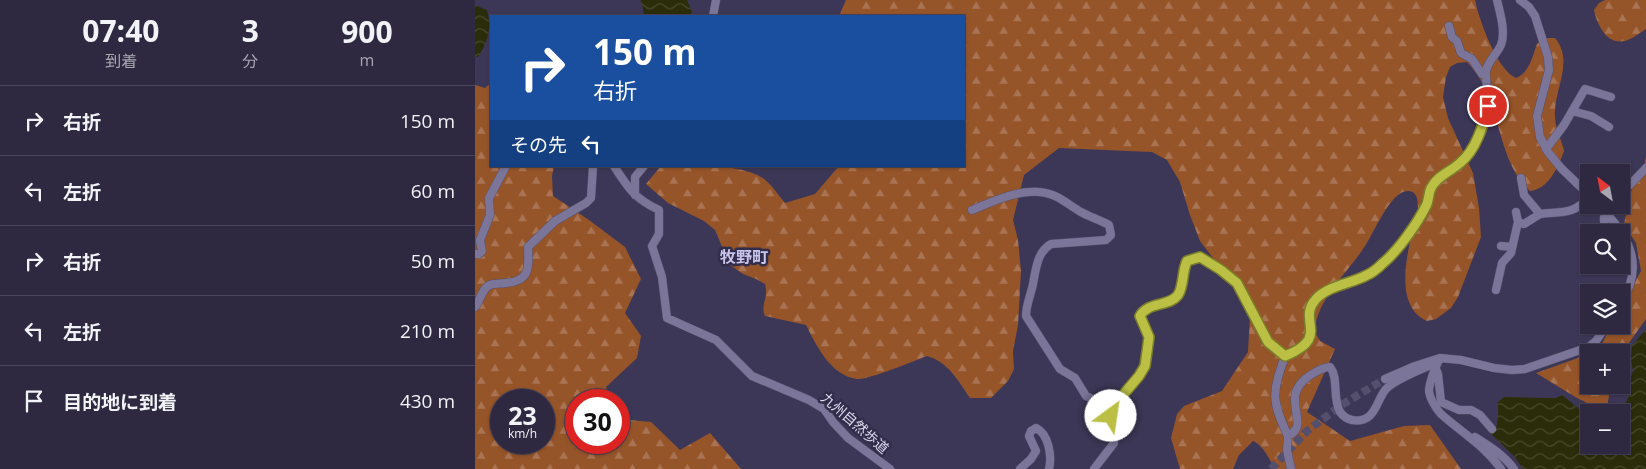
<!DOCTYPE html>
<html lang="ja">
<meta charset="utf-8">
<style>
body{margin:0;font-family:"Open Sans","Noto Sans JP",sans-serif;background:#363148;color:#f1f3f6;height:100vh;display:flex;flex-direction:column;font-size:19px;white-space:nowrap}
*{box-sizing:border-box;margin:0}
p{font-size:16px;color:#a7a6b1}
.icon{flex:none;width:28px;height:28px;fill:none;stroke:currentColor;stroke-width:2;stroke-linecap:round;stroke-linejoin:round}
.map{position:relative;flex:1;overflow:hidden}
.drawer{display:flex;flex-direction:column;background:#2e2941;width:475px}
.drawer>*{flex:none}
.hud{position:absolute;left:15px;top:15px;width:475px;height:152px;border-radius:0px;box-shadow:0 1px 4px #0004,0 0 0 1px #49455a;background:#1a4fa0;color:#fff;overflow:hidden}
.needle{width:32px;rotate:328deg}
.buttons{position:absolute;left:1105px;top:164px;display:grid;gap:10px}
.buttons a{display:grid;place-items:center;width:50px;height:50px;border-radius:0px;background:#2e2941;box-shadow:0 1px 4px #0004,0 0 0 1px #49455a;font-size:25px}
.speed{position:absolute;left:15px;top:389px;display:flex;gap:10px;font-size:25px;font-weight:700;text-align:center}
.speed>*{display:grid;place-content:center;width:65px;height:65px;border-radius:50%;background:#2e2941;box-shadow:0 1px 4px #0004,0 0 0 1px #49455a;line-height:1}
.speed small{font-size:12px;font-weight:400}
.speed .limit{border:8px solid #d22;background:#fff;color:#111}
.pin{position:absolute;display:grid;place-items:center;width:42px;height:42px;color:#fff;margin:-21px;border:2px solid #fff;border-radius:50%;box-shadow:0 1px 5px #0007}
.me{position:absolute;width:55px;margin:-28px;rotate:31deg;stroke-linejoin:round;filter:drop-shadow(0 0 4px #0008)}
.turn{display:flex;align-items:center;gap:18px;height:105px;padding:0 20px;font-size:22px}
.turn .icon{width:65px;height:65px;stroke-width:2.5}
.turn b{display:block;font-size:35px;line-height:42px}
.then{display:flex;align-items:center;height:48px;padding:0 20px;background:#0003;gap:10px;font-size:19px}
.eta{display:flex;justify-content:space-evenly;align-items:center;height:85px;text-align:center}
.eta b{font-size:30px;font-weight:700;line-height:35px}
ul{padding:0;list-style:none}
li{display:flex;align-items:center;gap:15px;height:70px;padding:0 20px;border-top:1px solid #49455a}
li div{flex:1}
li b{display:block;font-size:19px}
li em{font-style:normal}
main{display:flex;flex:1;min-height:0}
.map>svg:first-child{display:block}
</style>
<main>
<section class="drawer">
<div class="eta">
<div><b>07:40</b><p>到着</p></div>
<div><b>3</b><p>分</p></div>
<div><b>900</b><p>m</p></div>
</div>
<ul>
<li><svg class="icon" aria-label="right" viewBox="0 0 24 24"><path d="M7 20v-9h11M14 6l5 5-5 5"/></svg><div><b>右折</b></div><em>150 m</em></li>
<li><svg class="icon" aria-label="left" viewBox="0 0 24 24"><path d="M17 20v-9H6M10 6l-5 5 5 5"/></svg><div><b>左折</b></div><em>60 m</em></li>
<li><svg class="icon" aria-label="right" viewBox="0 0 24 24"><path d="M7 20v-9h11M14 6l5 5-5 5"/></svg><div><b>右折</b></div><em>50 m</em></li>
<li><svg class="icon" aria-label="left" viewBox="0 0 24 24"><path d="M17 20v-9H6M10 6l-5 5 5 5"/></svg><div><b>左折</b></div><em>210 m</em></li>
<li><svg class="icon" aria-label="arrive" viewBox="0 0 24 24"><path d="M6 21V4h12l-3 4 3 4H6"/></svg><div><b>目的地に到着</b></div><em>430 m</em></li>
</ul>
</section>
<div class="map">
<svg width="1171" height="469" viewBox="0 0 1171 469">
<defs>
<pattern id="forest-firs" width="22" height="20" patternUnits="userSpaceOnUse" patternTransform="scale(1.25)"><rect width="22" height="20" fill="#965429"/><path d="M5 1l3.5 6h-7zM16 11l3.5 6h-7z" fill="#a97453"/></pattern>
<pattern id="water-waves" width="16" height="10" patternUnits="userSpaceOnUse" patternTransform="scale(1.25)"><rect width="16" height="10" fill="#2b2c09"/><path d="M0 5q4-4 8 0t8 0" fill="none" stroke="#494a2d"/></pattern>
</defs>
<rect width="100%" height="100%" fill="#3d3757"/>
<path fill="url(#forest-firs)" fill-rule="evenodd" d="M371 0H1000C1004 20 1022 70 1041 78 1055 72 1057 57 1062 44L1071 38H1080C1100 62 1078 90 1080 117 1080 127 1087 141 1089 151 1083 167 1074 189 1055 191 1019 158 1028 98 992 62L982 63 975 67 971 77 968 97 973 118 998 173 1004 208 1006 237 983 297 976 308 961 319 952 321C914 304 936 240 943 209 943 202 943 192 934 191 916 189 899 233 890 246 872 274 844 296 839 331L845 341 860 349 832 412 875 441 929 426 955 425 986 469H800C794 459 789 446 778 441L764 455 758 469H705L696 438 702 414 709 406 747 391 773 352 775 316 760 276 741 262 725 241 715 215 705 182 692 160 677 152 584 148 549 175 538 220 543 240 546 271 543 325 538 351 539 369 533 381 516 398H495C483 380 473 362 452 356 438 361 394 380 382 379 356 376 341 345 331 325L290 316C285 304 294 299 290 284L281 279 268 274 255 265 240 230 229 221 193 203 171 184 186 166C214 166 262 163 286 177 295 182 303 195 310 203L340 194 364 166H489V16H364Z
M1130 0H1171V29C1165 33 1157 39 1150 41 1131 45 1122 24 1119 10L1124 3Z
M16 83V166H79L77 176 78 196 114 220 150 247 166 279 150 313 166 336 162 358 131 387 135 400H101V442H144V419L176 422 205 450 235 433 266 469H0V85L10 88ZM26 400H69V442H26Z
M1171 156V319L1146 354V352H1119L1123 351 1137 325H1146V308L1166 271 1161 243 1149 224 1158 184 1169 167Z
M1114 354V385H1136L1131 412 1102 398 1061 373Z"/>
<path fill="url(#water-waves)" d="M165 0H212L217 12 214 16H169L167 3Z
M0 5 12 10C17 28 13 42 3 57L0 56Z
M1171 329V469H1048L1040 457 1015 433 1022 426C1022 418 1025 410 1022 403L1029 397 1081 398 1087 395C1111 415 1114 413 1114 445H1146V412H1144L1147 411 1154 396 1155 380 1158 371 1156 359 1157 346Z"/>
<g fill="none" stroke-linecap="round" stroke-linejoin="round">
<path stroke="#554f6e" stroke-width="8" stroke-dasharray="8 4" stroke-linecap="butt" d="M796 469 832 431 868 404 910 379"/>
<g stroke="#58526e" stroke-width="9">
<path id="minor" d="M1045 0 1054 7 1060 16 1073 57 1074 70 1062 116 1065 137 1073 152 1086 168 1114 195
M238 16 241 0
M974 26 977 37 982 41 986 53 997 59 1007 74 1011 76
M1097 111 1116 116 1134 127
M1071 149 1089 125 1110 89 1136 97
M139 166C153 188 160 199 184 210V234L177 246 187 277 192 318 241 340 277 376 334 400 349 409 358 422 373 438 415 469
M1046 178 1049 195 1065 214C1087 211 1097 216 1114 197
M1146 194 1171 168
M160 195V177L169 166
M1123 205C1153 234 1171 264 1146 303
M497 210C521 200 554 184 580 196 589 200 597 207 606 212 615 217 625 220 634 225L636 235 631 240 576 244C562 252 561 269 558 284 556 294 551 305 551 316L585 369 600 378 611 396 637 408
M1041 212 1043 222 1049 224 1065 214
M1131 232C1128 220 1127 214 1136 205
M1026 246 1037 247
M0 254H4L7 251 5 240 15 215 14 198 31 166
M1021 290 1027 263 1036 253 1043 222
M0 307C5 301 7 288 15 285 19 283 26 284 31 283 55 281 54 268 53 247L80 221 111 203 116 198 118 166
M810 356C857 337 821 322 840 300 856 282 890 281 909 262 922 250 945 221 952 204 954 199 954 192 957 187 966 172 983 167 993 154 1004 138 1013 117 1013 97 1013 89 1010 79 1011 71 1013 61 1022 54 1026 45 1031 32 1025 13 1022 0
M810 356C797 393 796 400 813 436 838 424 802 398 834 376 841 372 847 367 855 367 864 378 857 397 865 412 868 416 872 419 877 420 901 424 901 400 911 389 922 378 948 369 963 362
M964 360C960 368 955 381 954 390 954 397 961 409 966 414 986 432 1010 446 1026 469
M961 369 963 374 966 402 984 410H996L1005 415 1017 429
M910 379 940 366 965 358 986 360 1019 368 1037 370 1050 369 1114 347 1121 341 1132 325
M813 436 812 450 816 469
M1000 437C1014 446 1029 455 1039 469
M545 469 556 459 561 451 554 436 556 431 561 428C574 434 577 457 574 469
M619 469 639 443 636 416 637 408 668 370 673 352 674 337 665 316C674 301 694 307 703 295 709 286 707 271 713 261L725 257 746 269 762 283 793 342 810 356"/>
</g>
<use href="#minor" stroke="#7b7599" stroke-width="8"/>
</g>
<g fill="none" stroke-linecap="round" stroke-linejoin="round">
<g stroke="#7a7d2c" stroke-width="12">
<path id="route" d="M636 416 637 408 664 376 670 366 674 337 665 316C674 301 694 307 703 295 709 286 707 271 712 261L725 257 746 270 762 283 793 342 810 356C857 337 821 321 841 299 854 285 876 284 892 275 897 273 903 268 907 264 923 251 942 224 951 206 954 201 953 194 956 188 962 176 975 172 985 163 1001 150 1008 126 1013 106"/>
</g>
<use href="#route" stroke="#bbc044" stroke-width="9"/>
</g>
<g text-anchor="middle" stroke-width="5" stroke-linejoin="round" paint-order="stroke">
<g font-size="14" fill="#dcd9ee" stroke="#332d4c">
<text transform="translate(380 423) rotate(41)" y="5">九州自然歩道</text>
</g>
<g font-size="16" font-weight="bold" fill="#cac5ec" stroke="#332d4c">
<text x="269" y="263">牧野町</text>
</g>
</g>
</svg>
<div class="buttons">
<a><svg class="needle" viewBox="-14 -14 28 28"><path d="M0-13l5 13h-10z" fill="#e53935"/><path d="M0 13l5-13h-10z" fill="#a7a6b1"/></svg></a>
<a><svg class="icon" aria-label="search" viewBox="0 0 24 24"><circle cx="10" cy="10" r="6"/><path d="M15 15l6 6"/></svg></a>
<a><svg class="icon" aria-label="layers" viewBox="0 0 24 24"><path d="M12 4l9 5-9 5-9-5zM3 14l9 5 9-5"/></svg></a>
<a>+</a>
<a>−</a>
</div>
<div class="speed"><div>23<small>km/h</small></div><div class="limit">30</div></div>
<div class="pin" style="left:1013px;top:106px;background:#d93025"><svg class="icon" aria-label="arrive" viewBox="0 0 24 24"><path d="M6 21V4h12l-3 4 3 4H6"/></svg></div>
<svg class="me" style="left:636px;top:416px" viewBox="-20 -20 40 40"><circle r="19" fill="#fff"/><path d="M0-13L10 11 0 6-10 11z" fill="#bbc044"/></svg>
<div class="hud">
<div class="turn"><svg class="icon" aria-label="right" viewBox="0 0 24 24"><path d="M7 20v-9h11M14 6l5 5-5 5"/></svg><div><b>150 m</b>右折</div></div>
<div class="then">その先<svg class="icon" aria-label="left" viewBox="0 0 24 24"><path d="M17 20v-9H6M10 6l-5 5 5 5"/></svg></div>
</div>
</div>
</main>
